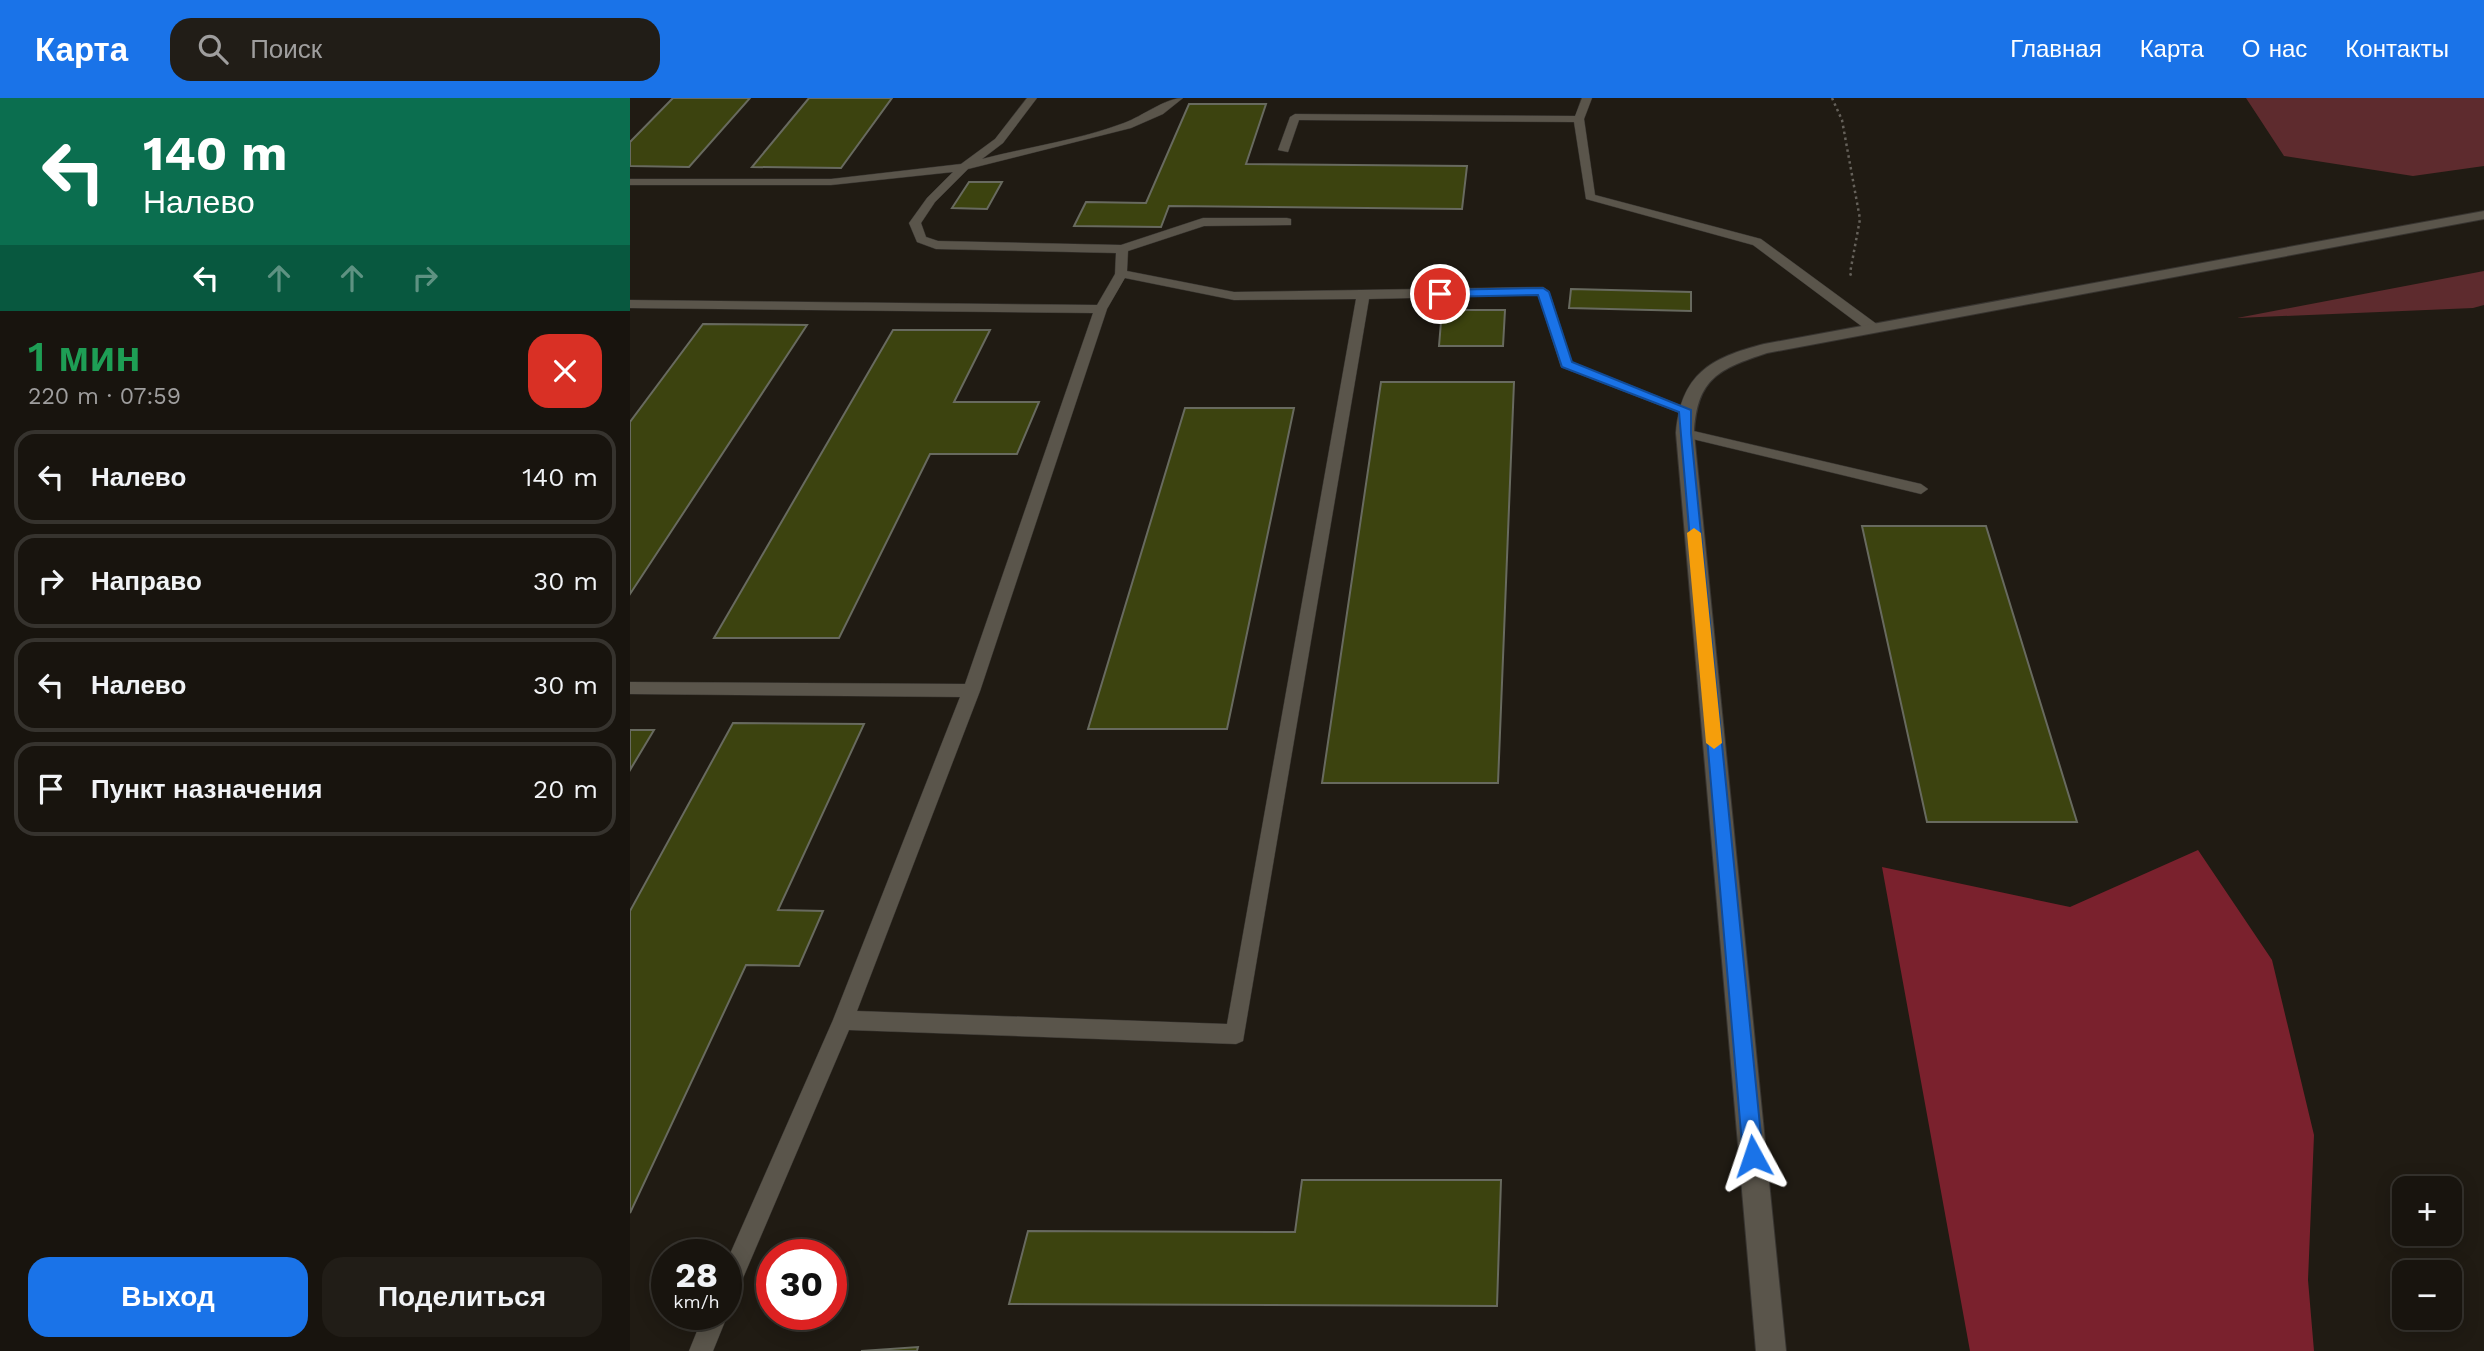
<!DOCTYPE html>
<html lang="ru">
<meta charset="utf-8">
<style>
body{margin:0;font-family:"Work Sans",sans-serif;background:#211d17;color:#f1f3f6;height:100vh;display:flex;flex-direction:column;font-size:26px;white-space:nowrap}
*{box-sizing:border-box;margin:0}
p{font-size:23px;color:#9f9e9e}
.icon{flex:none;width:38px;height:38px;fill:none;stroke:currentColor;stroke-width:2;stroke-linecap:round;stroke-linejoin:round}
.map{position:relative;flex:1;overflow:hidden}
.details{display:flex;flex-direction:column;background:#18140e;width:630px}
.details>*{flex:none}
.hud{background:#0b6e4f;color:#fff;overflow:hidden}
.controls{position:absolute;left:1762px;top:1078px;display:grid;gap:14px}
.controls a{display:grid;place-items:center;width:70px;height:70px;border-radius:14px;background:#18140e;box-shadow:0 4px 18px #0003,0 0 0 2px #36332e;font-size:35px}
.speed{position:absolute;left:21px;top:1141px;display:flex;gap:14px;font-size:35px;font-weight:700;text-align:center}
.speed>*{display:grid;place-content:center;width:91px;height:91px;border-radius:50%;background:#18140e;box-shadow:0 4px 18px #0003,0 0 0 2px #36332e;line-height:1}
.speed small{font-size:18px;font-weight:400}
.speed .limit{border:10px solid #d22;background:#fff;color:#111}
.pin{position:absolute;display:grid;place-items:center;width:60px;height:60px;color:#fff;margin:-30px;border:4px solid #fff;border-radius:50%;box-shadow:0 2px 7px #0007}
.me{position:absolute;width:77px;margin:-38px;rotate:355deg;stroke-linejoin:round;filter:drop-shadow(0 0 5px #0008)}
.turn{display:flex;align-items:center;gap:24px;height:147px;padding:0 28px;font-size:32px}
.turn .icon{width:91px;height:91px;stroke-width:2.5}
.turn b{display:block;font-size:49px;line-height:60px}
.lanes{display:flex;align-items:center;height:66px;padding:0 28px;background:#0003;justify-content:center;gap:35px;direction:ltr}
.lanes .off{opacity:.35}
.round{display:grid;place-items:center;flex:none;width:74px;height:74px;border-radius:21px;background:#211d17}
.overview{display:flex;align-items:center;justify-content:space-between;height:119px;padding:0 28px}
h1{font-size:42px;font-weight:600;line-height:52px;color:#1e9e55}
.action{display:flex;gap:14px;margin-top:auto;padding:14px 28px}
.action a{flex:1;height:80px;border-radius:21px;background:#1a73e8;color:#fff;font-size:28px;font-weight:600;line-height:80px;text-align:center}
.action a+a{background:#211d17;color:#f1f3f6}
ul{padding:0;list-style:none}
li{display:flex;align-items:center;gap:21px;height:94px;margin:0 14px 10px;padding:0 14px;border:4px solid #36332e;border-radius:21px}
li div{flex:1}
li b{display:block;font-size:26px}
li em{font-style:normal}
header{display:flex;align-items:center;gap:42px;box-sizing:border-box;height:98px;padding:0 35px;background:#1a73e8;color:#fff}
header strong{font-size:33px}
nav{display:flex;gap:38px;margin-inline-start:auto;font-size:24px}
.search{width:490px;height:63px;background:#211d17;display:flex;align-items:center;gap:18px;box-sizing:border-box;padding:0 24px;border-radius:21px;color:#9f9e9e;font-size:26px}
main{display:flex;flex:1;min-height:0}
.map>svg:first-child{display:block}
</style>
<header>
<strong>Карта</strong>
<div class="search"><svg class="icon" aria-label="search" viewBox="0 0 24 24"><circle cx="10" cy="10" r="6"/><path d="M15 15l6 6"/></svg>Поиск</div>
<nav><a>Главная</a><a>Карта</a><a>О нас</a><a>Контакты</a></nav>
</header>
<main>
<section class="details">
<div class="hud">
<div class="turn"><svg class="icon" aria-label="left" viewBox="0 0 24 24"><path d="M17 20v-9H6M10 6l-5 5 5 5"/></svg><div><b>140 m</b>Налево</div></div>
<div class="lanes"><svg class="icon" aria-label="left" viewBox="0 0 24 24"><path d="M17 20v-9H6M10 6l-5 5 5 5"/></svg><svg class="icon off" aria-label="ahead" viewBox="0 0 24 24"><path d="M12 20V5M6 11l6-6 6 6"/></svg><svg class="icon off" aria-label="ahead" viewBox="0 0 24 24"><path d="M12 20V5M6 11l6-6 6 6"/></svg><svg class="icon off" aria-label="right" viewBox="0 0 24 24"><path d="M7 20v-9h11M14 6l5 5-5 5"/></svg></div>
</div>
<div class="overview"><div><h1>1 мин</h1><p>220 m · 07:59</p></div><a class="round" style="background:#d93025;color:#fff"><svg class="icon" aria-label="close" viewBox="0 0 24 24"><path d="M6 6l12 12M18 6L6 18"/></svg></a></div>
<ul>
<li><svg class="icon" aria-label="left" viewBox="0 0 24 24"><path d="M17 20v-9H6M10 6l-5 5 5 5"/></svg><div><b>Налево</b></div><em>140 m</em></li>
<li><svg class="icon" aria-label="right" viewBox="0 0 24 24"><path d="M7 20v-9h11M14 6l5 5-5 5"/></svg><div><b>Направо</b></div><em>30 m</em></li>
<li><svg class="icon" aria-label="left" viewBox="0 0 24 24"><path d="M17 20v-9H6M10 6l-5 5 5 5"/></svg><div><b>Налево</b></div><em>30 m</em></li>
<li><svg class="icon" aria-label="arrive" viewBox="0 0 24 24"><path d="M6 21V4h12l-3 4 3 4H6"/></svg><div><b>Пункт назначения</b></div><em>20 m</em></li>
</ul>
<div class="action"><a>Выход</a><a>Поделиться</a></div>
</section>
<div class="map">
<svg width="1854" height="1253" viewBox="0 0 1854 1253">
<rect width="100%" height="100%" fill="#201b13"/>
<path fill="#5e2b2e" d="M1616 0H1854V68L1783 78 1654 58Z
M1854 173V207L1843 210 1607 220Z"/>
<path fill="#7a212d" d="M1568 752 1642 862 1684 1037 1678 1182 1684 1253H1340L1252 769 1440 809Z"/>
<path fill="#3c430f" stroke="#686a5f" stroke-width="2" d="M43 0H120L59 69 0 68V44Z
M179 0H262L211 70 122 69Z
M559 6H636L616 66 837 68 832 111 539 108 531 129 444 128 456 104 516 105Z
M339 84H372L357 111 322 110Z
M941 191 1061 194V213L939 210Z
M812 212H875L873 248H809Z
M73 226 177 227 0 496V324Z
M263 232H360L324 304H409L387 356H300L209 540H84Z
M751 284H884L868 685H692Z
M555 310H664L597 631H458Z
M1232 428H1356L1447 724H1297Z
M103 625 234 626 148 812 193 813 169 868 116 867 0 1115V813Z
M0 632H24L0 672Z
M672 1082H871L867 1208 379 1206 398 1133 665 1134Z
M288 1249 287 1253H231Z"/>
<g fill="none" stroke-linecap="round" stroke-linejoin="round">
<g stroke="#373430" stroke-width="1">
<path id="service" d="M397 0H407L373 45 352 61C398 49 449 42 494 25 513 18 535 0 553 0L533 16 501 30 338 71 305 104 291 125 296 139 308 143 491 147 573 120H657L661 121V127L574 128 498 153 497 173 604 194 913 189 919 193 942 264 1062 312 1060 315H1050L931 269 908 197 739 201 613 943 606 946 219 932 104 1201 96 1205V1165L203 922 330 599 0 596V584L335 586 463 215 0 210V202L467 207 485 176 486 155 306 151 287 144 279 125 297 100 323 74 201 87H0V81H201L331 66 365 41ZM495 180 604 202 726 201 597 926 227 913 350 593 477 211Z
M952 0H962L954 21 965 97 1131 141 1248 227V233H1238L1123 147 956 101 944 24 669 22 658 54 648 52 660 19 665 16 945 18Z
M1055 331 1291 386 1298 391 1291 396 1050 338V332Z
M96 1212 98 1216 83 1253H59L74 1216H96Z"/>
</g>
<g stroke="#373430" stroke-width="2">
<path id="minor" d="M1854 113V121L1137 255C1089 271 1067 280 1064 335L1156 1253H1126L1046 335C1051 276 1080 260 1134 246Z"/>
</g>
<path stroke="#65615a" stroke-width="2.5" stroke-dasharray="2.5 3.5" stroke-linecap="butt" d="M1202 0 1212 22 1230 121 1220 175 1222 180"/>
<use href="#service" fill="#5a554b" fill-rule="evenodd"/>
<use href="#minor" fill="#5a554b" fill-rule="evenodd"/>
</g>
<path fill="#1a73e8" stroke="#114b97" stroke-width="2" d="M913 190 919 194 942 264 1061 312V335L1133 1058 1130 1065 1123 1068 1116 1065 1113 1058 1049 314 932 269 908 197 810 199 805 196 810 192Z"/>
<path fill="#f59e0b" d="M1064 430 1071 435 1092 645 1084 651 1076 645 1057 435Z"/>
</svg>
<div class="controls">
<a>+</a>
<a>−</a>
</div>
<div class="speed"><div>28<small>km/h</small></div><div class="limit">30</div></div>
<div class="pin" style="left:810px;top:196px;background:#d93025"><svg class="icon" aria-label="arrive" viewBox="0 0 24 24"><path d="M6 21V4h12l-3 4 3 4H6"/></svg></div>
<svg class="me" style="left:1123px;top:1058px" viewBox="-20 -20 40 40"><path d="M0-17L14 15 0 8-14 15z" fill="#1a73e8" stroke="#fff" stroke-width="4"/></svg>
</div>
</main>
